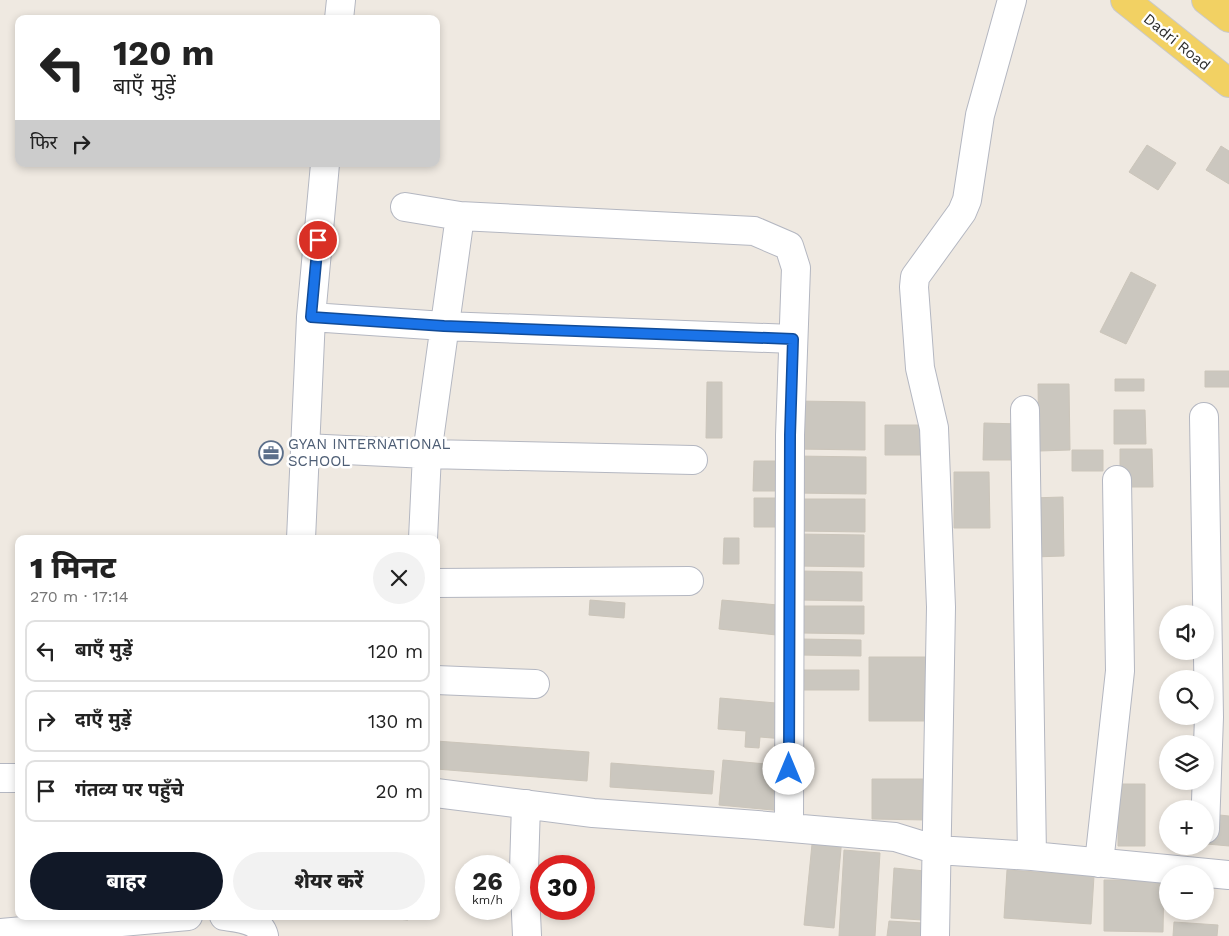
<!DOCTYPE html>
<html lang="hi">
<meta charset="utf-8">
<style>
body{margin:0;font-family:"Work Sans","Noto Sans Devanagari",sans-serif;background:#f2f2f2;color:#222;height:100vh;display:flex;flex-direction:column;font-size:19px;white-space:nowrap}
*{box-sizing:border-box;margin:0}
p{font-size:16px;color:#767676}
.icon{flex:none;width:28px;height:28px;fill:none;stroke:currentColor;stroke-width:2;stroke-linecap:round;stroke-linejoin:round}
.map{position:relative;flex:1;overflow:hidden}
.panel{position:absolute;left:15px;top:535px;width:425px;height:385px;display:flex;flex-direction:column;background:#fff;border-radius:10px;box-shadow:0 2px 8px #0003}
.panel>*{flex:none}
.guide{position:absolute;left:15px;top:15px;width:425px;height:152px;border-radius:10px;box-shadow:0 2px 8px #0003;background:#fff;color:#222;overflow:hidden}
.fabs{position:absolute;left:1159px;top:605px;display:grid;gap:10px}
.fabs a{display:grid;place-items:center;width:55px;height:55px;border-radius:50%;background:#fff;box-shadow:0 2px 8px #0003;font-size:25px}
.speed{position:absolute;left:455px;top:855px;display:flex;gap:10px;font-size:25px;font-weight:700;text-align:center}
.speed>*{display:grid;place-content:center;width:65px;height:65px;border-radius:50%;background:#fff;box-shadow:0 2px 8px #0003;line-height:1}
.speed small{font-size:12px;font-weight:400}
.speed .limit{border:8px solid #d22;background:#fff;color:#111}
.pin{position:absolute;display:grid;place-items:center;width:42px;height:42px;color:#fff;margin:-21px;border:2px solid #fff;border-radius:50%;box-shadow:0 1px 5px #0007}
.me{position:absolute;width:55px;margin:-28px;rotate:0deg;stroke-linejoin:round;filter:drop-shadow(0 0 4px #0008)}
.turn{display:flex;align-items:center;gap:18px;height:105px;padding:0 15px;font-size:22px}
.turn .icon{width:65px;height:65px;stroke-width:2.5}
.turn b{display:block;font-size:35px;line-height:42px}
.then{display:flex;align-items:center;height:48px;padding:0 15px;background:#0003;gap:10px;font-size:19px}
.round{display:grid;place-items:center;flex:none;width:52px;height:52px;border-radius:26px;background:#f2f2f2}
.head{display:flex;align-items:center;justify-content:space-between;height:85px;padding:0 15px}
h1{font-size:30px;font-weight:800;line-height:38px}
.cta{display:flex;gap:10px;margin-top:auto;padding:10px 15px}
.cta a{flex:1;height:58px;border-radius:30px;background:#111827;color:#fff;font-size:20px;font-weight:800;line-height:58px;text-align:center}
.cta a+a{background:#f2f2f2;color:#222}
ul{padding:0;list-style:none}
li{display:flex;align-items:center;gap:15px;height:62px;margin:0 10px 8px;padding:0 5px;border:2px solid #e0e0e0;border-radius:10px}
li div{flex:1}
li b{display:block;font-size:19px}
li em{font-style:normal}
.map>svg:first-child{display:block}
</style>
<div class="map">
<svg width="1229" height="936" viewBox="0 0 1229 936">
<rect width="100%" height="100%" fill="#efe9e1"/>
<path fill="#cbc7bf" stroke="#cbc5ba" d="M1147 145 1176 163 1158 190 1129 172Z
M1221 146 1229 151V184L1206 170Z
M1131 272 1156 285 1126 344 1100 332Z
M1205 371H1229V387H1205Z
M1115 379H1144V391H1115Z
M707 382H722V438H706Z
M1038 384H1069L1070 450 1039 451Z
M796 401 865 402V450L796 449Z
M1114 410H1145L1146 444H1114Z
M984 423 1021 424V460H983Z
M885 425H921V455H885Z
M1120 449H1152L1153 487H1120Z
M1072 450H1103V471H1072Z
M795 456 866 457V494L795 493Z
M754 461H789L788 491H753Z
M954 472H989L990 528H954Z
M1063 497 1064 556 1032 557 1031 498Z
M754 498H789V527H754Z
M798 499H865V532L798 531Z
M797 534 864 535V567L797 566Z
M724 538H739V564H723Z
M800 571 862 572V601L800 600Z
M590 600 625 603 624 618 589 615Z
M722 600 789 606 786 636 719 629Z
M802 606H864V634L802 633Z
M800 639 861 640V656L800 655Z
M869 657H928V721H869Z
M797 670H859V690H797Z
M720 698 787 704 784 739 760 737 759 748 745 747 746 731 718 729Z
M436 741 589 752 587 781 436 769Z
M723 760 787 766 783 811 719 805Z
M611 763 714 771 712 794 610 787Z
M872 779H926V820L872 819Z
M1118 784H1145V846H1118Z
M1210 814 1229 816V846L1207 844Z
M813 834 842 837 834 928 804 925Z
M844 850 880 853 875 936H839Z
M894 868 925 871 922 920 891 918Z
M1007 870 1094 876 1091 924 1004 918Z
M1104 880H1164L1163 932 1104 931Z
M362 916H409L408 920Z
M889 921 923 923 922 936H887Z
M1174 922 1218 925 1217 936H1173Z"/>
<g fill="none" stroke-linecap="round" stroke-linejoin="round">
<g stroke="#b4b7c1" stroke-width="30">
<path id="minor" d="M339 19 341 0
M405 207 460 216 754 231 789 246 796 268 790 435 789 827
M311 317 444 326 793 339
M1025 410 1032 856
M1204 417 1209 717 1205 829
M305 448 427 454 693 460
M301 539 311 317 325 164
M423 539 427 454 460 216
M436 583 689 581
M436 680 535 684
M0 778H19
M436 793 593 813 757 825 895 837 937 850 1032 856 1229 875
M526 804 524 870 527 936
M1099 863 1120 671 1117 480
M224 916C238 918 260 919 264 936
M0 933 188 916
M935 936 941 607 934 428 920 368 914 287 915 277 962 212 967 200 980 115 1012 0"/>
</g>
<g stroke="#c9c9c9" stroke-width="30">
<path id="major" d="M1125 0 1229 83
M1206 0 1229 18"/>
</g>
<use href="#minor" stroke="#fff" stroke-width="28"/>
<use href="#major" stroke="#f2d163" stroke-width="28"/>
</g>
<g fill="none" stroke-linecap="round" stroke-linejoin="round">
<g stroke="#114b97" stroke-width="12">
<path id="route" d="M318 240 311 317 444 326 793 339 790 435 789 769"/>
</g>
<use href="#route" stroke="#1a73e8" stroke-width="9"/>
</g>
<defs>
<g id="office-ring" transform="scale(1.25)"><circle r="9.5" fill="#fff" stroke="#5c6f8a" stroke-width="1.5"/><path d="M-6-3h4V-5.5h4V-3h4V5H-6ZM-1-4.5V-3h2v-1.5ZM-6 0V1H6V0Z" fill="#5c6f8a"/></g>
</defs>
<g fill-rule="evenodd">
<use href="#office-ring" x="271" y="453"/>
</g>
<g text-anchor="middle" stroke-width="5" stroke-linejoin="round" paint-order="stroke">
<g font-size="15" fill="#2e2e2e" stroke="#fff">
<text transform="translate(1177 42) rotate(39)" y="5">Dadri Road</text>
</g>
<g font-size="15" fill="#4e5e75" stroke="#fff" text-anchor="start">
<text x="288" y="449">GYAN INTERNATIONAL<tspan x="288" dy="17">SCHOOL</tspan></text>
</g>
</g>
</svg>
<div class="fabs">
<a><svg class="icon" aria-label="sound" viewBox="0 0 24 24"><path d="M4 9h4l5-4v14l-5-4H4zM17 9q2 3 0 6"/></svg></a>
<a><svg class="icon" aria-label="search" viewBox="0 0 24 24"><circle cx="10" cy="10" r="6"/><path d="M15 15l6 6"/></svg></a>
<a><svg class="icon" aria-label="layers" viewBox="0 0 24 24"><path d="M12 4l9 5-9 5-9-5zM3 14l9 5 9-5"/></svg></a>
<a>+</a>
<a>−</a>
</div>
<div class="speed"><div>26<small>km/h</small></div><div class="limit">30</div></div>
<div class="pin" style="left:318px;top:240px;background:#d93025"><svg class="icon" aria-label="arrive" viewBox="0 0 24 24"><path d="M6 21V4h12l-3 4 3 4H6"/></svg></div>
<svg class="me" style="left:789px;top:769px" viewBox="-20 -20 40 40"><circle r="19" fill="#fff"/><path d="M0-13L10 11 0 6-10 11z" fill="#1a73e8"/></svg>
<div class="guide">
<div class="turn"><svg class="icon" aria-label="left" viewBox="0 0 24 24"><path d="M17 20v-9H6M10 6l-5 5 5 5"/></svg><div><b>120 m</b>बाएँ मुड़ें</div></div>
<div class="then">फिर<svg class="icon" aria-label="right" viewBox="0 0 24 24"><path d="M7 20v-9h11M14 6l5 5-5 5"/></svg></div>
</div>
<section class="panel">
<div class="head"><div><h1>1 मिनट</h1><p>270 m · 17:14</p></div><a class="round"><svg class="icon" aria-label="close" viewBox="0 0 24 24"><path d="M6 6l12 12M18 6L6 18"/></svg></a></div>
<ul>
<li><svg class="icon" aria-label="left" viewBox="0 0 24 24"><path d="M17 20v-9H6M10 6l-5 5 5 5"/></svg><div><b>बाएँ मुड़ें</b></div><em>120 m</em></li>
<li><svg class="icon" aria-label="right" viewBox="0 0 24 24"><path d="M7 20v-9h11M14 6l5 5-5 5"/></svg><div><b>दाएँ मुड़ें</b></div><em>130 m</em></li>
<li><svg class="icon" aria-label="arrive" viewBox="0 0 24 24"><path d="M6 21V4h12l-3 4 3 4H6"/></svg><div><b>गंतव्य पर पहुँचे</b></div><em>20 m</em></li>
</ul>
<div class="cta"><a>बाहर</a><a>शेयर करें</a></div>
</section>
</div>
